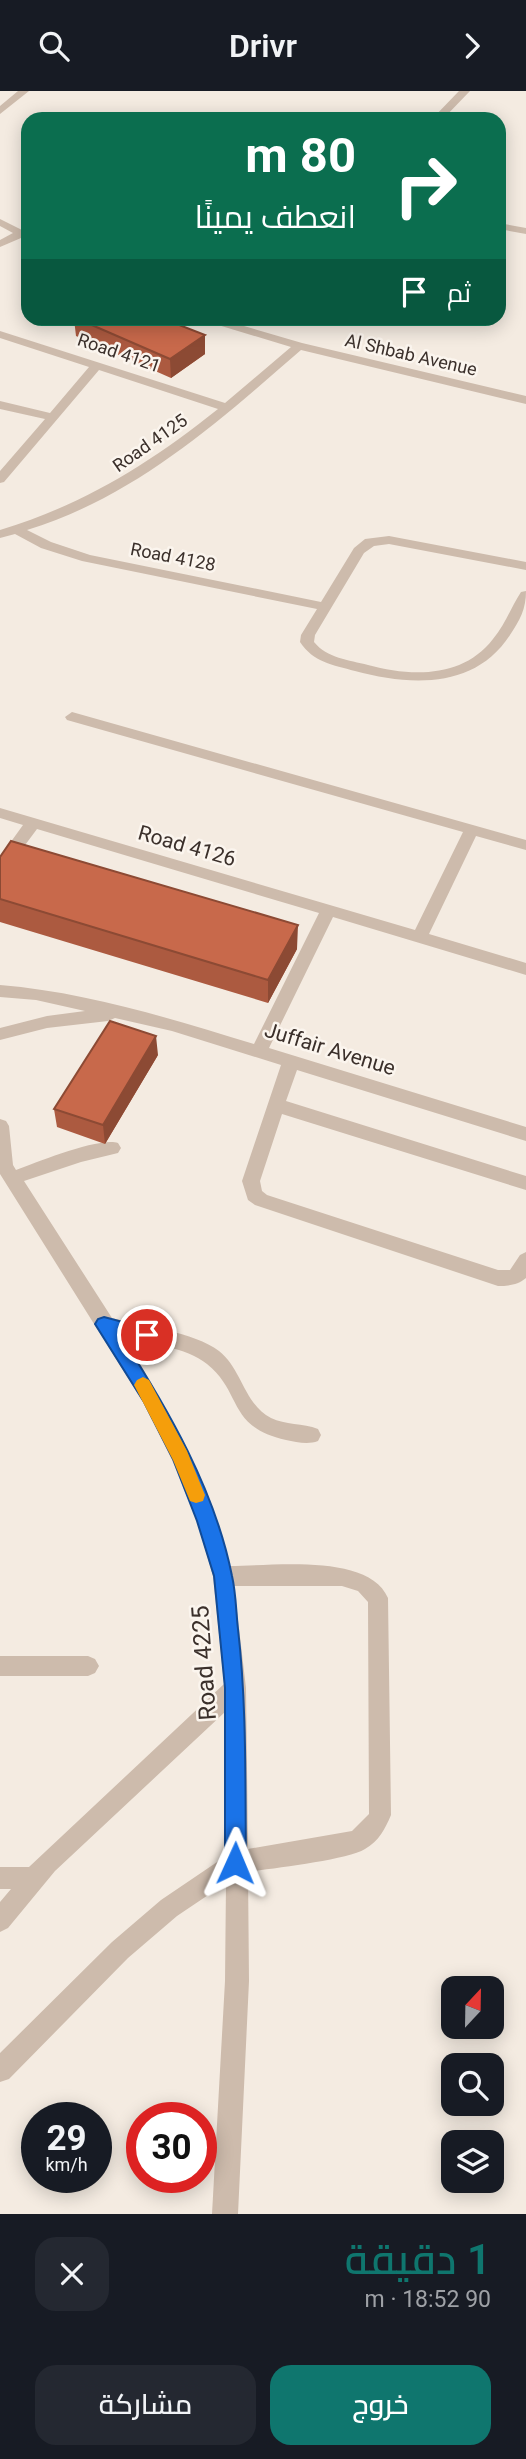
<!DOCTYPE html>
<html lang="ar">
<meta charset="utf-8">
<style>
body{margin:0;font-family:Roboto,Cairo,sans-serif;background:#242831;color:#f1f3f6;direction:rtl;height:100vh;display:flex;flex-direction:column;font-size:26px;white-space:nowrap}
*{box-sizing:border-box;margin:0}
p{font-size:23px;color:#9ea1a6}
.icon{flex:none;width:38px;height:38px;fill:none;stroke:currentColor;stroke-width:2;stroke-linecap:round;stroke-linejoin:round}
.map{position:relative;height:2123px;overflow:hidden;direction:ltr}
.sheet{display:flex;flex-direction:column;background:#171b24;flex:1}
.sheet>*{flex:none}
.top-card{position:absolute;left:21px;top:21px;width:485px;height:214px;border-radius:21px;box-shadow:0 4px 18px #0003;direction:rtl;background:#0b6e4f;color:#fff;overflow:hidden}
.needle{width:46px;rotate:22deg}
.controls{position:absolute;left:441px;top:1885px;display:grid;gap:14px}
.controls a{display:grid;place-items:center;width:63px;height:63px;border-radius:14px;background:#171b24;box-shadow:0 4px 18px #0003;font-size:35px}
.speed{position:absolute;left:21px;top:2011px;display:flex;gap:14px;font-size:35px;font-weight:700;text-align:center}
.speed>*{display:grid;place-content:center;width:91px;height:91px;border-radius:50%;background:#171b24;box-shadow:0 4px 18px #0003;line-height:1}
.speed small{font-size:18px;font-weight:400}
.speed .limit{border:10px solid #d22;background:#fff;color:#111}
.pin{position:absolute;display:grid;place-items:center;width:60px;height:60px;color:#fff;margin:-30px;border:4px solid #fff;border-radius:50%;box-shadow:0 2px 7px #0007}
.me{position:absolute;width:77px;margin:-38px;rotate:1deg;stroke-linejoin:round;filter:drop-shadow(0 0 5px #0008)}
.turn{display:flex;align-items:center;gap:24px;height:147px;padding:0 35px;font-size:32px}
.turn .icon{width:91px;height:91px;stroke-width:2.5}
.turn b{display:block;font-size:49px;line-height:60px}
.then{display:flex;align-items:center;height:66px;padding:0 35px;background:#0003;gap:14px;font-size:26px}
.round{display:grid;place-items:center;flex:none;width:74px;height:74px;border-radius:21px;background:#242831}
.head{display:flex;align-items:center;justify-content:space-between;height:119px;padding:0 35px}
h1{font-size:42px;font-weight:600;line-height:52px;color:#0f766e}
.primary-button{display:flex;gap:14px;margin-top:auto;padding:14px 35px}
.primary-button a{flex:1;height:80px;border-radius:21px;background:#0f766e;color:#fff;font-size:28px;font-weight:600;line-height:80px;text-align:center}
.primary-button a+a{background:#242831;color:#f1f3f6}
header{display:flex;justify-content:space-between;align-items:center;height:91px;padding:0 35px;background:#171b24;font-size:32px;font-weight:600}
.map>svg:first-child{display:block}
</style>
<header><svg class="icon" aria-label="forward" viewBox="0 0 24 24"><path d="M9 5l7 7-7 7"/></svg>Drivr<svg class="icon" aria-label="search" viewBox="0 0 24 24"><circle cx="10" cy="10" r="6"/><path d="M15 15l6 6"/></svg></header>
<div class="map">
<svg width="526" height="2123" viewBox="0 0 526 2123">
<rect width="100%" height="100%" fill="#f4ebe1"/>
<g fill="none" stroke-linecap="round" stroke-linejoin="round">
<path fill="#cdbbac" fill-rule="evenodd" d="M18 0H29L0 23V15Z
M459 0H470L443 28H432Z
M0 128 28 142V149L21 147 0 156V149L13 142 0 135Z
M499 132 526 137V143L499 138Z
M204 228H220L302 252 526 305V313L301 259C218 331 135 406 27 439L51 451 90 464 321 511 354 457 365 448 389 445 526 471V479L389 453 374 455 364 462 315 544 314 551C327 567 349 569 368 574 412 586 463 587 493 548 505 534 511 516 521 501L526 500C526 518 520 529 510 544 475 598 411 595 355 580 333 574 313 571 300 551L301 544 317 518 82 470 41 457 15 443 0 447V439C85 413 149 373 218 318L99 279 4 391 0 392V380L45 328 0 318V310L50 322 89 276 0 247V240L225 312 291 256 205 230Z
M72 621 526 749V759L476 745 429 843 526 872V884L333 826 269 957 526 1036V1050L297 979 286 1010 526 1085V1099L282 1023 260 1090 262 1100 267 1104 498 1179H510L520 1164 526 1161V1187C518 1194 508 1195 498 1195L255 1114 248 1109 242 1090 281 974 172 940 115 927 108 930 47 937 0 949V937L47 925 85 920 36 909 0 906V894C86 901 172 928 254 953L319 822 37 738 5 781 0 782V766L23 734 0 727V717L415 839 463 741 67 629 65 626Z
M0 1028 6 1030 9 1035 13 1074 16 1079C38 1071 99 1046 118 1052L121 1057 118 1062 81 1071 24 1090 112 1227C142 1235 194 1241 219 1260 242 1278 244 1313 271 1327 285 1334 303 1332 318 1338L321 1344 318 1350C308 1354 296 1351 286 1349 227 1336 243 1302 207 1273 186 1256 149 1253 124 1246 169 1319 206 1393 230 1475 273 1475 369 1462 388 1507L391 1724C385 1738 379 1750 365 1758 347 1769 274 1777 248 1781L249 1890 238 2123H212L225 1890 226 1792 177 1825 128 1867 9 1988 0 1991V1962L112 1851 161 1809 226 1765 225 1621 55 1780 8 1837 0 1841V1811L11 1798H0V1776H29L224 1593 213 1485 197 1430 172 1369 143 1311 0 1083ZM234 1495H342L358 1500 368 1511 369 1723 352 1740 248 1758 246 1597Z
M0 1565H88L95 1568 99 1575 95 1582 88 1585H0Z"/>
</g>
<path fill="#ac5a40" d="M74 228H165L205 244V263L171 287 76 245Z
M0 766 297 858 268 912 0 831Z
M158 964 105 1053 57 1036 54 1018Z"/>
<path fill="#8c4a34" d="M205 244V263L171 287 170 268Z
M298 834 297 858 268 912V889Z
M156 945 158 964 105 1053 103 1034Z"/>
<path fill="#c8694b" stroke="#8c4a34" stroke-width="2" d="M78 228H164L205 244 170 268Z
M11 750 298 834 268 889 0 808V766Z
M110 930 156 945 103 1034 54 1018Z"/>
<path fill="#1a73e8" stroke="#114b97" stroke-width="2" d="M104 1226 153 1239 156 1244 153 1249 147 1252 121 1245C168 1318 215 1399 232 1485 236 1502 236 1521 238 1538 247 1616 245 1694 246 1772L243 1779 235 1782 228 1779 225 1772V1597L214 1485 197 1430 173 1368 144 1311 95 1233 98 1228Z"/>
<path fill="#f59e0b" d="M143 1286 149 1289 187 1360 205 1404 203 1410 196 1412 190 1410 173 1369 134 1294 137 1289Z"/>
<g text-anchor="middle" stroke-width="5" stroke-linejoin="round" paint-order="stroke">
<g font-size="18" fill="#3b302b" stroke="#fbf5ee">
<text transform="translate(119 262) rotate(19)" y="6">Road 4121</text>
<text transform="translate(411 264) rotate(13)" y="6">Al Shbab Avenue</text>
<text transform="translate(150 352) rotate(-35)" y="6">Road 4125</text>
<text transform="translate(173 466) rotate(11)" y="6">Road 4128</text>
</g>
<g font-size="21" fill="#3b302b" stroke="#fbf5ee">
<text transform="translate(187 755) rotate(16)" y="7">Road 4126</text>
<text transform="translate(330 958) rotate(17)" y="7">Juffair Avenue</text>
</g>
<g font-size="24" fill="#3b302b" stroke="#fbf5ee">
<text transform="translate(204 1572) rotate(-94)" y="8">Road 4225</text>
</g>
</g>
</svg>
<div class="controls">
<a><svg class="needle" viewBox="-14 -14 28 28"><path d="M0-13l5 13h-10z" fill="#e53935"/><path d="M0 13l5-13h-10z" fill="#9ea1a6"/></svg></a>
<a><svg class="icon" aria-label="search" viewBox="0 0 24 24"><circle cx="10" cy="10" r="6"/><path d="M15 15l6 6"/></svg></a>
<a><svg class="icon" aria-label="layers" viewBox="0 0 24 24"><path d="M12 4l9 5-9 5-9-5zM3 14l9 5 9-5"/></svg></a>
</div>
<div class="speed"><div>29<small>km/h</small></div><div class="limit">30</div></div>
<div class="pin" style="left:147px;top:1244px;background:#d93025"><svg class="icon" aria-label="arrive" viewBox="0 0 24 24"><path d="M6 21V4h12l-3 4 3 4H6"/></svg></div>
<svg class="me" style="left:235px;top:1772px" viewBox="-20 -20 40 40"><path d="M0-17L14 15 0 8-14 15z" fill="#1a73e8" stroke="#fff" stroke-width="4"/></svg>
<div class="top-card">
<div class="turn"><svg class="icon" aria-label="right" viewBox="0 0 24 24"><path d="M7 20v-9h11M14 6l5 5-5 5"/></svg><div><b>80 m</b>انعطف يمينًا</div></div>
<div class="then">ثم<svg class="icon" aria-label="arrive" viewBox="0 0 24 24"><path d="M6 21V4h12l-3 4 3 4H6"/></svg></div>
</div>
</div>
<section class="sheet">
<div class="head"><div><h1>1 دقيقة</h1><p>90 m · 18:52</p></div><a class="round"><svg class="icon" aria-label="close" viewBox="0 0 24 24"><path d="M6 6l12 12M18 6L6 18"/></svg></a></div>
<div class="primary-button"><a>خروج</a><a>مشاركة</a></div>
</section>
